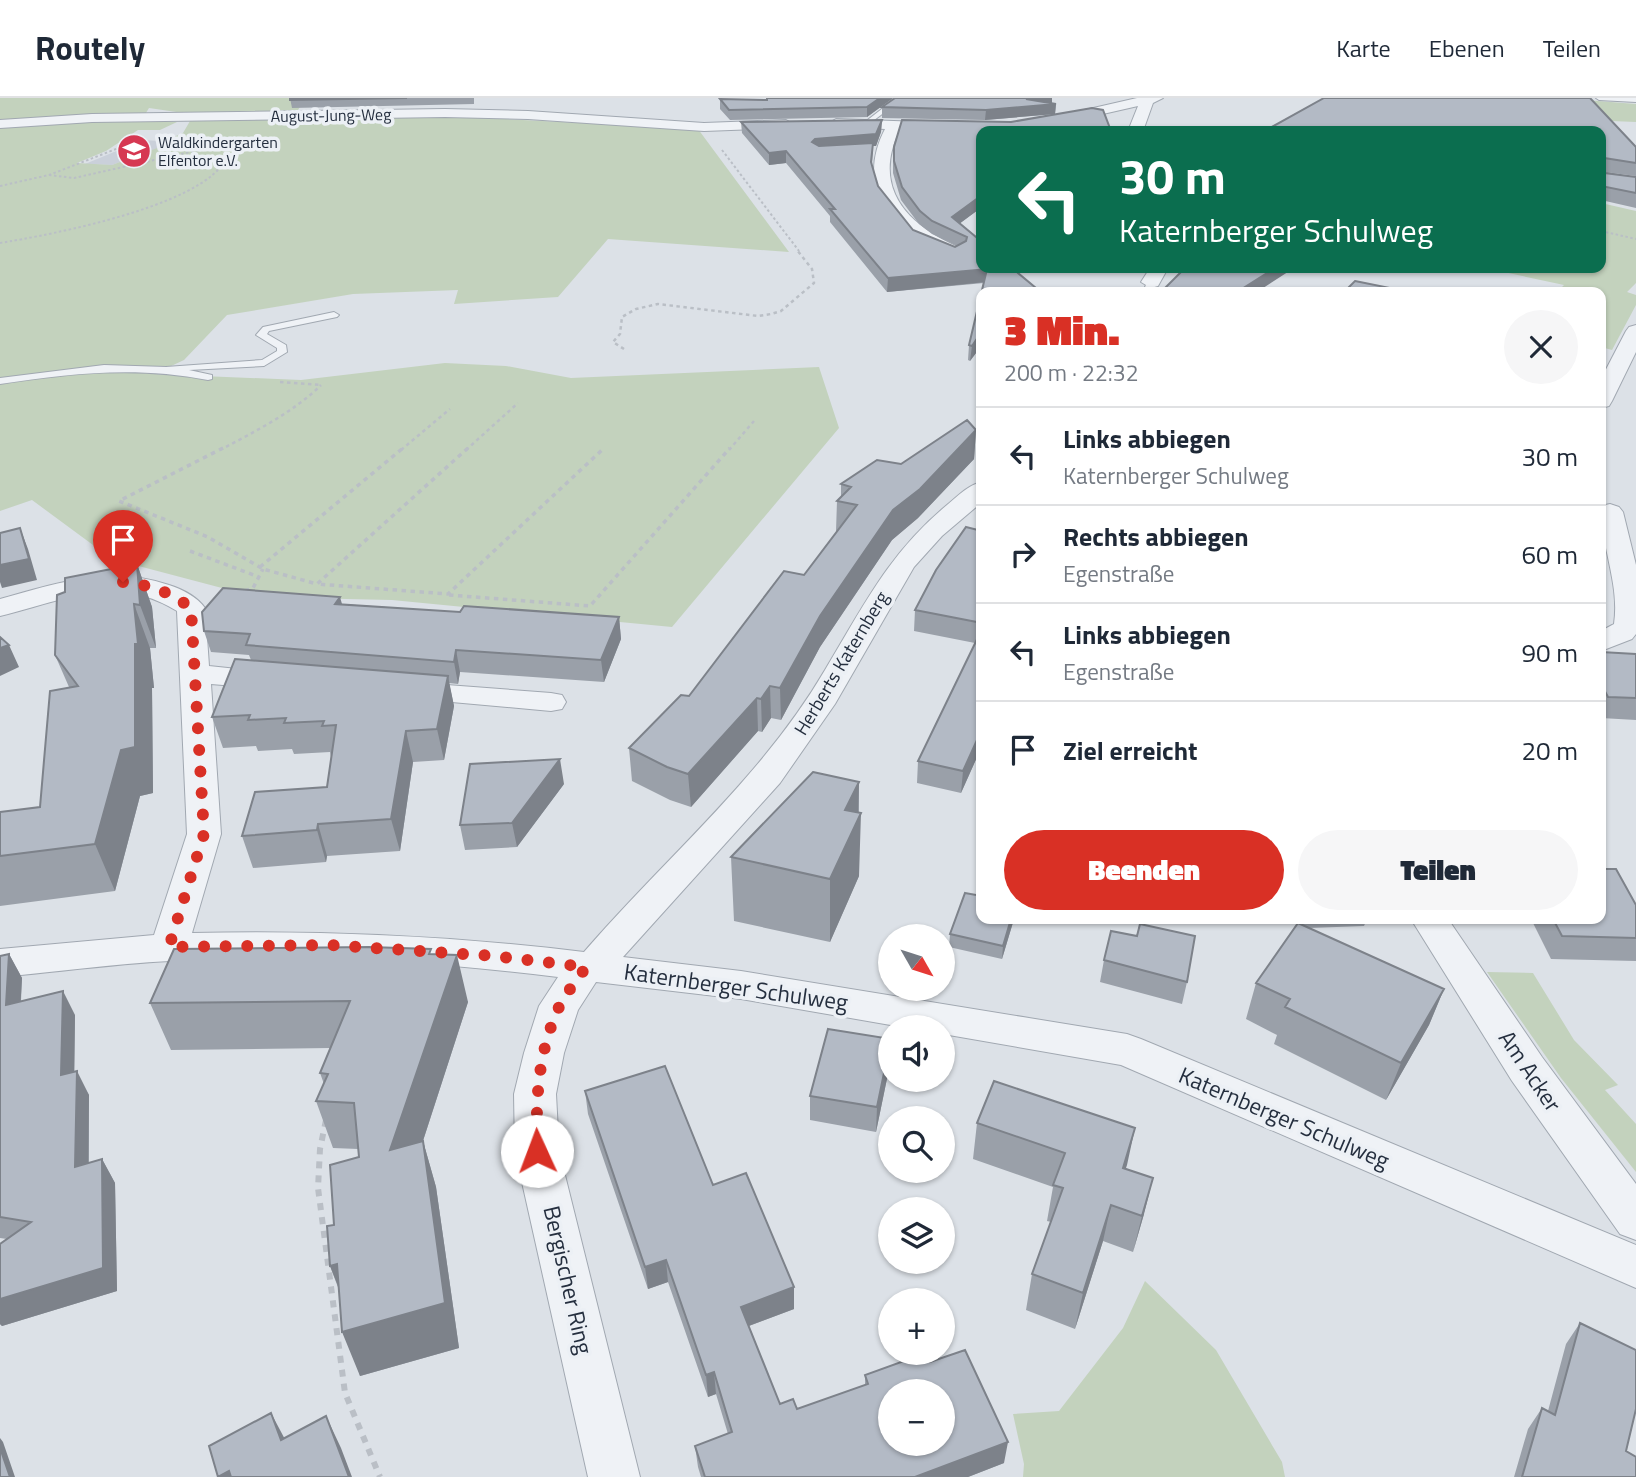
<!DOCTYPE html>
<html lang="de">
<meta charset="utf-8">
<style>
body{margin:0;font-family:"Titillium Web",sans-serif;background:#f6f6f7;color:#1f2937;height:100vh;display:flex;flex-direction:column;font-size:26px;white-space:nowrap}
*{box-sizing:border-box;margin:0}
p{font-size:23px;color:#747a83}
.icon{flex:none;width:38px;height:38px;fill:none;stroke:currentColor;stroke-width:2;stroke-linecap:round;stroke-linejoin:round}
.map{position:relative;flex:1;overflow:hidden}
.side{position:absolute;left:976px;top:189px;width:630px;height:637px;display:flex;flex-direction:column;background:#fff;border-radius:14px;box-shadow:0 2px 5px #0004}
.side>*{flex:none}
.banner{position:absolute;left:976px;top:28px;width:630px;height:147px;border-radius:14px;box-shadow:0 2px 5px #0004;background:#0b6e4f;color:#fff;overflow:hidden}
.needle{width:46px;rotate:129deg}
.fabs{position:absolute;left:878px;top:826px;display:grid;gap:14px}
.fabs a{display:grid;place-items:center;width:77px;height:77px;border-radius:50%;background:#fff;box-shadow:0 2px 5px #0004;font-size:35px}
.pin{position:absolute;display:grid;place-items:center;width:60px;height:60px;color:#fff;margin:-72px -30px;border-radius:50% 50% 50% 0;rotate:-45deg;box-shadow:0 0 7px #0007}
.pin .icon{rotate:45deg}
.me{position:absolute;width:77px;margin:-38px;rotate:358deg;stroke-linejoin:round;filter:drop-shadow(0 0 5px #0008)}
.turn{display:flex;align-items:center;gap:24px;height:147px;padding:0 28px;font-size:32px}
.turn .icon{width:91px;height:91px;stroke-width:2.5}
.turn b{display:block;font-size:49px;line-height:60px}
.round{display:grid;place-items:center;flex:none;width:74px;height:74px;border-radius:37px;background:#f6f6f7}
.overview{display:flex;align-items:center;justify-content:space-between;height:119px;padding:0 28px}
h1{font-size:42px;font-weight:800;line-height:52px;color:#d93025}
.cta{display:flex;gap:14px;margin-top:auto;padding:14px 28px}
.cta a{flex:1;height:80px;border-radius:42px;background:#d93025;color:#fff;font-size:28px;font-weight:800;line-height:80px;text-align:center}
.cta a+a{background:#f6f6f7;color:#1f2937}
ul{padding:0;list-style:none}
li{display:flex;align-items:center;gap:21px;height:98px;padding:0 28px;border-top:2px solid #e0e1e3}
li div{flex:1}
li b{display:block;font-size:26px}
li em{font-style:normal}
header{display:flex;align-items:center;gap:42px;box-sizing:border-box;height:98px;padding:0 35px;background:#fff;border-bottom:2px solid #e0e1e3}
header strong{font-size:33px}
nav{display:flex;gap:38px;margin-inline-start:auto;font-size:24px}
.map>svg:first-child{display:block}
</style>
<header>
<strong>Routely</strong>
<nav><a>Karte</a><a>Ebenen</a><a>Teilen</a></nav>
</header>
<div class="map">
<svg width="1636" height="1379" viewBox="0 0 1636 1379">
<rect width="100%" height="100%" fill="#dce1e7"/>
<path fill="#cad0da" d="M143 42 175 44 112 67 85 66Z"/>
<path fill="#c3d2bd" d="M0 0H306L296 15 204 18 149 10 141 23 177 24 160 32H138L106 53 77 65 112 67 173 44 164 43 183 35 190 23 464 19 698 31 789 154 608 141 558 199 454 206 458 192 353 196 227 217 184 262 154 276 301 282 445 265 506 268 571 280 819 269 839 330 672 529 392 502 256 499 112 461 32 402 0 413Z
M1560 0 1636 6V24L1509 19Z
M1601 105 1636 113V185L1627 194 1636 197V207L1612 252 1601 249V194H1557L1564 187 1485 170H1601Z
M1487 874 1533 875 1574 942 1618 987 1605 992 1636 1026V1074L1561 980Z
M1145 1183 1216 1252 1282 1364 1285 1379H1023L1024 1366 1013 1316 1059 1313 1123 1230Z"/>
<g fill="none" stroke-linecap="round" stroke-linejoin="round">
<g stroke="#a1a8b1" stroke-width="2">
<path id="lane" d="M896 0 902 1 869 26H865V24Z
M1596 0H1636V4L1599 2Z
M1148 182 1156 184 1152 194H1143Z
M334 214 339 217 337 219 269 233 267 236 286 247 287 254 264 268 189 272 212 277V281L208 282C137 268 71 275 0 286V280L104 267 166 269 262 262 277 253V250L256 237 263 229Z"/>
</g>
<g stroke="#a1a8b1" stroke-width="2">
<path id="street" d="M1137 0H1163L1153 5 1143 33H1128L1138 8 1059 26 1052 22 1054 19Z
M445 11 528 13 704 25 786 22 793 26 786 30 704 33 528 21 445 19 92 24 0 30V22L92 16Z
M836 21 951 25 953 28 951 31 946 32 900 31C871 90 907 127 960 150L962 154 960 158C948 161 934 153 924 147 880 119 860 79 885 31L831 28 829 25Z
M1150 170H1168L1158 188 1151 190 1141 184Z
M1636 227V254L1612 303 1609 308 1601 310V281L1626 233 1629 229Z
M982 384V404L942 438 914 469 835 606 780 685 623 859 741 873 1127 936 1141 941 1636 1147V1190L1121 967 943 936V929H902L741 901 596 884 578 912 564 955 556 996 559 1053 640 1379H588L515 1053 514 996 524 955 539 908 558 879C430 863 299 856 170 863 113 866 56 874 0 879V851L154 837 187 736 177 513C117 475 62 503 0 518V501C56 485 112 467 169 487 182 491 197 499 205 510L209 568 284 576 288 582 284 588 273 591 211 586 221 736 192 835C324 832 453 838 584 854 665 760 761 681 825 572 863 509 889 455 947 407 958 398 968 387 982 384Z
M1610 406 1619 409 1623 414 1636 467V536L1632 541 1601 553V533L1614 526C1620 486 1601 450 1601 408Z
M407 584 551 595 562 597 566 604 562 611 551 613 396 599 392 593 396 587Z
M1411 821H1448L1542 959 1636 1086V1142L1620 1136 1512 983Z"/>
</g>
<path stroke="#babfc6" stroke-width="2" stroke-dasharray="2.5 2.5" stroke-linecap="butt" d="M722 52 799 153
M49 77 74 80 226 46
M0 88 49 77 129 46
M1601 133 1636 141
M0 145C43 138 234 104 228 47L223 43"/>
<path stroke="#babfc6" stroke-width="2.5" stroke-dasharray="3.5 3.5" stroke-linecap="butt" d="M624 251 613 244 620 236 622 219 636 211 658 206 758 218 771 216 781 213 814 185 812 171 797 152
M280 284 321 287
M220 352C254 334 294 314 321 287
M401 352 450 311
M466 352 518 305
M729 352 754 323"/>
<path stroke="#babfc6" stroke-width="3.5" stroke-dasharray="4.5 4.5" stroke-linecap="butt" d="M223 350 119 403 208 439 263 471 317 486
M468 350 317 486 448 496 602 352
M190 453 259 479
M260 469 403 350
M245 493 253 490 263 471
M449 497 590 508 730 350"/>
<path stroke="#babfc6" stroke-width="6" stroke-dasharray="7 7" stroke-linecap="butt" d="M326 1022 320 1051 318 1090 345 1295 380 1379"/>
<use href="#lane" fill="#eff2f6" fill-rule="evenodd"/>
<use href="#street" fill="#eff2f6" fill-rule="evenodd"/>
</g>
<path fill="#9aa0a9" d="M290 0H474V6L292 10Z
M767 0H893L867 19 730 22 720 11V1L767 2Z
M1052 0V5L1056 6 1055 16 985 22 882 20V9Z
M882 22 881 34 876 48H873L872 67 878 88 913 132 955 149 957 148 932 136 919 126 901 102 893 75V60L982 33V109L960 125 1012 170 982 194V247L970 263 968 262 969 247 984 185 887 194 830 124V118L786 65 769 67 742 35 741 24Z
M1601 33 1636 49V78L1605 74 1636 79V110L1601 102Z
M1334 170H1357L1351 174Z
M976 332 974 361 918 420 892 442 820 549 781 622 771 620 762 634 758 633 691 709 670 702 632 683 629 650 689 598 804 477 837 433H836L837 403 841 399V386L901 366Z
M982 433V648L961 695 917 685 918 663 975 545 914 533 915 512Z
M137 466 152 509 156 550H150L154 590H152L153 695 140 698 115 793 0 808V714L40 709 69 589 55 557 65 494Z
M342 506 460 514 619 519 621 541 604 584 460 574 458 586 449 585 454 608 444 662 413 664 400 753 327 758 326 764 253 770 242 738 327 689 331 659 330 654 294 656 292 651 258 653 256 648 223 650 212 619 251 562 249 557 211 554 204 533Z
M1601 554 1636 556V622L1601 620Z
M859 684V778L830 844 734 823 731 759Z
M564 686 517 749 465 752 460 727Z
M1636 807V863L1551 861 1531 821H1601Z
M982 821H1014L1002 861 949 849 950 836Z
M1295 821H1367L1364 828 1309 830 1444 891 1429 927 1386 1002 1274 946 1277 937 1246 921 1256 885 1297 826Z
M9 856 22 880 21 903 75 917 74 974 89 997V1065L102 1061 115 1085 117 1193 2 1228 0 1226V1146L7 1141 0 1140V858Z
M432 856 468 904 423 1043 436 1089 459 1250 360 1278 339 1192 330 1168 334 1127 359 1059 358 1051 333 1050 316 1003 324 986 320 975 330 950 171 952 150 905Z
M1104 862 1187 884 1182 906 1100 884Z
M890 966 876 1034 810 1022V998Z
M585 993 713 1087 794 1189V1211L749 1228 780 1306 797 1311 865 1287V1277L930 1264 1004 1365 968 1379H701L698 1369 695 1348 728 1336 716 1296 708 1299 668 1184 648 1191 588 1016Z
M977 1025 1125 1071 1144 1116 1133 1154 1103 1143 1075 1231 1026 1212 1032 1176 1051 1124 1047 1123 1053 1089 973 1061Z
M1580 1225 1626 1353 1636 1379H1514L1528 1331 1542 1310 1548 1313 1566 1246Z"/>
<path fill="#7d828a" d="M880 0H893L867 19V9Z
M1035 0H1052V6H1056L1055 16 985 22 986 12 1026 1Z
M882 22 881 34 876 48H873L870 76 871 64 815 52 812 44 815 41Z
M786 53V65L769 67V55Z
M982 97V109L951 132 952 119Z
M1275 170H1294L1257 194H1237Z
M987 171 986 184 887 194 888 180Z
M982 233V247L970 263 972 248Z
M976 332 974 361 918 420 892 442 820 549 781 622 780 590 820 518 893 412Z
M20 430 28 451 37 482 2 490 0 484V467Z
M137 466 152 509 156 550 140 507Z
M340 499 346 520 335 506Z
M134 506 150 550 154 590H152L153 695 140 698 115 793 95 746Z
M619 519 621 541 604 584 601 562Z
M9 547 19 569 0 578V550Z
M456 552 460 574 458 586 454 564Z
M448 578 454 608 444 662 437 631Z
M770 588 771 620 762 634 761 601Z
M757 600 758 633 691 709 688 676Z
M982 631V648L961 695 963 673Z
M406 633 413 664 400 753 391 721Z
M560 661 564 686 517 749 512 725Z
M859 684 858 720 861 715 859 778 830 844V781L845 712Z
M318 726 327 758 326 764 317 732Z
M1011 821H1014L1002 861 1003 848Z
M9 856 22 880 19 931 6 907Z
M457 857 468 904 405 1098 390 1052Z
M1444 891 1429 927 1386 1002 1401 965Z
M63 893 75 917 74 1001 61 977Z
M891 944 890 966 876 1034 877 1009Z
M77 973 89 997 88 1093 75 1069Z
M1135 1030 1127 1067 1114 1106 1123 1070Z
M423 1043 436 1089 459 1250 360 1278 342 1234Z
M102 1061 115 1085 117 1193 2 1228 0 1226V1201Z
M1153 1080 1144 1116 1133 1154 1142 1118Z
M1111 1107 1103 1143 1075 1231 1083 1195Z
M666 1162 668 1184 648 1191 645 1169Z
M337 1166 348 1213 330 1168Z
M794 1189V1211L743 1230 741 1209Z
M714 1274 716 1296 708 1299 706 1277Z
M271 1315 288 1347 281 1342Z
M326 1318 341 1350 352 1379H349Z
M0 1340 3 1344 15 1379H10L0 1350Z
M1008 1344 1004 1365 968 1379H915Z
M229 1373 232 1379H218Z"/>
<path fill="#b3bac5" stroke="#7d828a" stroke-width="2" fill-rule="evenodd" d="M290 0H407L290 2Z
M767 0H880L867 9 729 12 720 1 767 2Z
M895 0H1035L1026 1 1056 6 986 12 882 9Z
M1324 0H1590L1636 49V65L1604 60 1605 75 1636 79V95L1601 88V33H1251L1255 31 1270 30Z
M1092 10 1103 12 1111 33H982V97L952 119 982 144V170H1012L1036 190 1098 194H982V233L972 248 969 247 987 171 888 180 830 111H835L786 53 769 55 741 24 882 22 876 36 815 41 812 44 819 48 873 45 871 64 878 88 913 132 955 149 966 143 967 139 932 123 920 113 902 89 894 63V49L902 22 1011 24Z
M1185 170H1275L1237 194H1161Z
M1355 183 1400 192 1398 194H1344Z
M967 322 976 332 920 391 893 412 820 518 780 590 770 588 761 601 757 600 688 676 667 669 629 650 681 597 689 598 784 473 804 477 857 407 837 403 851 389 841 386 877 362 901 366Z
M966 429 982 433V525L915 512 936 472Z
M20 430 29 461 0 467V435Z
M137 466 140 507 134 506 138 546H135V649L121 652 95 746 0 758V714L40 709 50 593 78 588 55 557 57 497 65 494V480Z
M223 490 340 499 335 506 460 514 464 508 619 519 601 562 456 552 454 564 246 547 250 536 204 533 202 514Z
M982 531V631L963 673 918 663Z
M0 539 9 547 0 550Z
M1601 554 1636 556V600L1608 599 1601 586Z
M235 561 448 578 437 631 406 633 391 721 318 726 317 732 242 738 255 694 327 689 336 627 322 628 324 623 284 625 286 620 248 622 250 617 212 619Z
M560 661 512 725 460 727 470 666Z
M813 674 859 684 845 712 861 715 830 781 731 759Z
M1601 771H1616L1636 807V840L1562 838 1553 821H1601Z
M965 795 982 798V821H1011L1003 848 950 836Z
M1298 825 1444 891 1401 965 1285 909 1290 901 1256 885Z
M1140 826 1195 838 1187 884 1104 862 1111 833 1137 838Z
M369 849 431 851 429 856 457 857 390 1052 423 1043 445 1205 342 1234 337 1166 330 1168 327 1128 334 1127 330 1067 359 1059 354 1005 316 1003 328 976 320 975 350 903 150 905 174 851Z
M9 856 6 907 63 893 61 977 77 973 75 1069 102 1061 103 1170 0 1201V1146L31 1124 0 1119V858Z
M828 931 891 941 877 1009 810 998Z
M665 968 713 1087 746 1075 794 1189 741 1209 780 1306 793 1301 797 1311 868 1286 865 1277 926 1255 930 1264 965 1252 1008 1344 915 1379H705L695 1348 732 1334 714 1274 706 1277 666 1162 645 1169 585 993ZM891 1293H943V1346H891Z
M994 983 1135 1030 1123 1070 1153 1080 1142 1118 1111 1107 1083 1195 1032 1176 1063 1090 1053 1087 1065 1055 977 1025Z
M1580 1225 1636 1252V1311L1626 1353 1636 1359V1379H1522L1542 1310 1555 1317Z
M271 1315 281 1342 326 1318 349 1379H231L229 1373 218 1379 209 1348Z
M0 1350 10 1379H0Z"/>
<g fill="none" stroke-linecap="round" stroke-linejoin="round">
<path stroke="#d93025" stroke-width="12" stroke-dasharray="0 21.6" d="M123 484C150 487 169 493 191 510L204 736 169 849 330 847 494 858 586 869C577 882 566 895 559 909 537 957 536 1002 537 1053"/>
</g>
<defs>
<g id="school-disc" transform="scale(1.75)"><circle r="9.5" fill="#d63852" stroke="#ecf0f5"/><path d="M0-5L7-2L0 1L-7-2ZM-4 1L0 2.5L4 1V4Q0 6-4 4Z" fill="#fff"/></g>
</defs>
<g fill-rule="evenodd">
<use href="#school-disc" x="134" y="53"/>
</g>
<g text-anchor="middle" stroke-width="7" stroke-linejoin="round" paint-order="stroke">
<g font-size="16" fill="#252f3f" stroke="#ecf0f5">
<text transform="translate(331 17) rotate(-1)" y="6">August-Jung-Weg</text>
</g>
<g font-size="16" fill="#252f3f" stroke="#ecf0f5" text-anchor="start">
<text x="158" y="50">Waldkindergarten<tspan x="158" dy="18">Elfentor e.V.</tspan></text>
</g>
<g font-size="19" fill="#252f3f" stroke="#ecf0f5">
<text transform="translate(841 565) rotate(-59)" y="7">Herberts Katernberg</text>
</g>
<g font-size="23" fill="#252f3f" stroke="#ecf0f5">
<text transform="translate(736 889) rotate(8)" y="8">Katernberger Schulweg</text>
<text transform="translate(1530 973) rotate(56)" y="8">Am Acker</text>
<text transform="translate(1284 1020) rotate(23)" y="8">Katernberger Schulweg</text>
<text transform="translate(568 1182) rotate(77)" y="8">Bergischer Ring</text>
</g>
</g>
</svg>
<div class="fabs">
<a><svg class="needle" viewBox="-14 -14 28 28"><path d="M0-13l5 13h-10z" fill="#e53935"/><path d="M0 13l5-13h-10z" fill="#747a83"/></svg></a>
<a><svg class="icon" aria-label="sound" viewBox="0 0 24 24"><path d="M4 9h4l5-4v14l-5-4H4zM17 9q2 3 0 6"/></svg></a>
<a><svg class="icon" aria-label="search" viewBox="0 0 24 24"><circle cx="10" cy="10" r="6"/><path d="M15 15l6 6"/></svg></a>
<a><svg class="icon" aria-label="layers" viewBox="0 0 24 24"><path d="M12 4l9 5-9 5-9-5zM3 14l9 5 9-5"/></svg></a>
<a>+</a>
<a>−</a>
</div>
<div class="pin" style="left:123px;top:484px;background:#d93025"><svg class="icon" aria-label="arrive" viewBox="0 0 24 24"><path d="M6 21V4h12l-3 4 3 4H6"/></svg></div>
<svg class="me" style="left:537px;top:1053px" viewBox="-20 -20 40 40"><circle r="19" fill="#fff"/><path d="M0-13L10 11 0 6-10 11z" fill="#d93025"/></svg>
<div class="banner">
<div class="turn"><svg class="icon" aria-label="left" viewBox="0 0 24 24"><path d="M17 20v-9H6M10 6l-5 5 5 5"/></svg><div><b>30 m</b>Katernberger Schulweg</div></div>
</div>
<section class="side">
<div class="overview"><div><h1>3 Min.</h1><p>200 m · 22:32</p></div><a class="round"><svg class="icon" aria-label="close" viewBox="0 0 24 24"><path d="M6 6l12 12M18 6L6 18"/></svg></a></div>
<ul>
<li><svg class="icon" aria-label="left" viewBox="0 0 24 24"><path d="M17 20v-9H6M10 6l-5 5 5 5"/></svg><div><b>Links abbiegen</b><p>Katernberger Schulweg</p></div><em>30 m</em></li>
<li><svg class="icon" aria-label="right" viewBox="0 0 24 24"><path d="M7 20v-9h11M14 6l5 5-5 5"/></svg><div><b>Rechts abbiegen</b><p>Egenstraße</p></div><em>60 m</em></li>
<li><svg class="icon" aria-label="left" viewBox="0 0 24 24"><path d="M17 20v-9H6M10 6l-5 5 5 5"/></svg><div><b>Links abbiegen</b><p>Egenstraße</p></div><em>90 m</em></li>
<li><svg class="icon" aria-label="arrive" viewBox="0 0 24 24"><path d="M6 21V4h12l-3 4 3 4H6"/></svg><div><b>Ziel erreicht</b></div><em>20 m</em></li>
</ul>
<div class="cta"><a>Beenden</a><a>Teilen</a></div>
</section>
</div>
